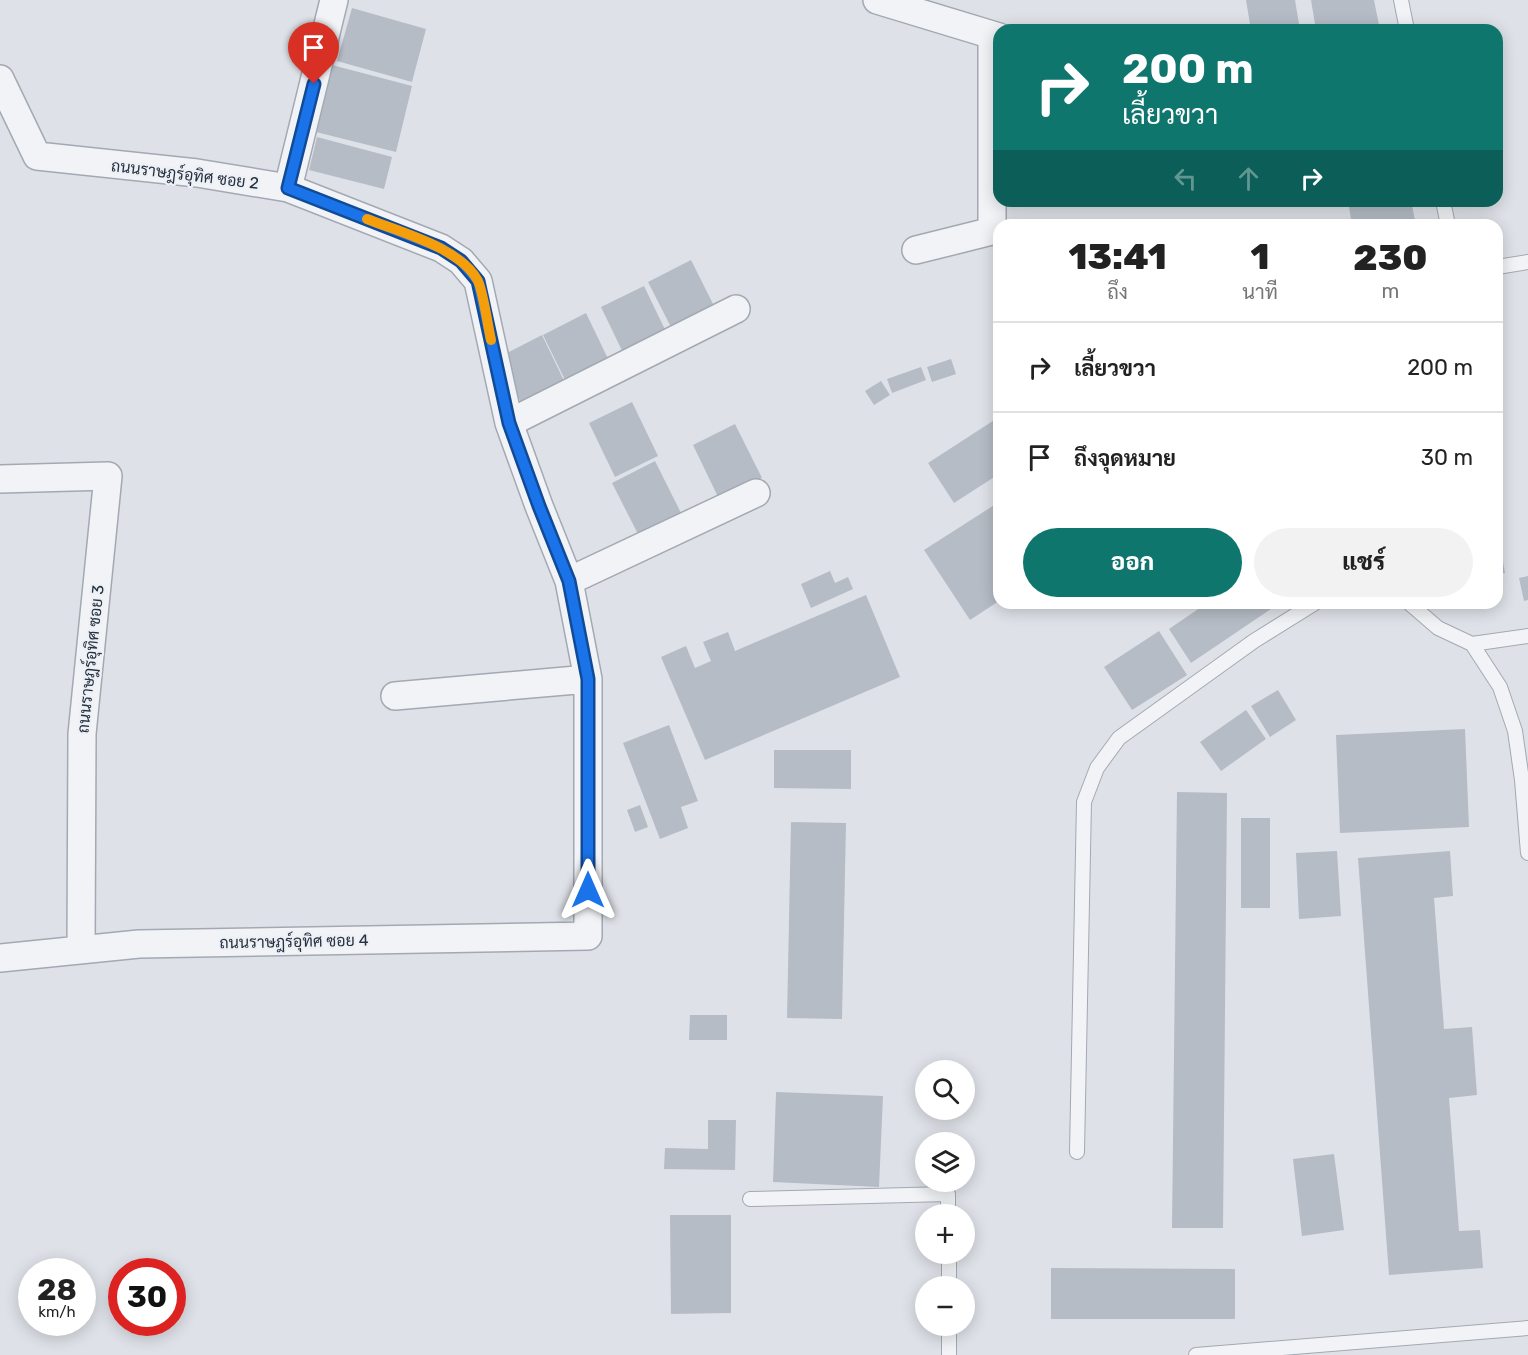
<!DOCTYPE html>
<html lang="th">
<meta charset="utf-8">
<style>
body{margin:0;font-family:Rubik,Sarabun,sans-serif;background:#f2f2f2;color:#222;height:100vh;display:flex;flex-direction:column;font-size:22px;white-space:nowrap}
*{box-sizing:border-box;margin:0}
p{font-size:20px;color:#767676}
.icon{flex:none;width:33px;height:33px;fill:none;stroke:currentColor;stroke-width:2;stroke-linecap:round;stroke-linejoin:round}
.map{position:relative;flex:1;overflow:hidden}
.drawer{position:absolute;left:993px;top:219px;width:510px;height:390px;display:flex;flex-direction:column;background:#fff;border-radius:18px;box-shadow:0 3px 15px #0003}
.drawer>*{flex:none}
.top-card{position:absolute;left:993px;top:24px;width:510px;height:183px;border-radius:18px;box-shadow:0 3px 15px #0003;background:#0f766e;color:#fff;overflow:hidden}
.buttons{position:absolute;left:915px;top:1060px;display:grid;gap:12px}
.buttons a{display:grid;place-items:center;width:60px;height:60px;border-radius:50%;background:#fff;box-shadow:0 3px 15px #0003;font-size:30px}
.speed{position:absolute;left:18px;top:1258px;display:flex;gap:12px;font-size:30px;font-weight:700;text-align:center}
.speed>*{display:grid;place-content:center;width:78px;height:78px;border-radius:50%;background:#fff;box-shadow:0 3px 15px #0003;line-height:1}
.speed small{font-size:15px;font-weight:400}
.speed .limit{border:9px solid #d22;background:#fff;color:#111}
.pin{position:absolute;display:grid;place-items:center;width:51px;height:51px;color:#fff;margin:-62px -26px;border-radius:50% 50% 50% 0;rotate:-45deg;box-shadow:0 0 6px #0007}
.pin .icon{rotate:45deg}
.me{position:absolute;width:66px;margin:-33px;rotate:0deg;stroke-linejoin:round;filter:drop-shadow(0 0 4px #0008)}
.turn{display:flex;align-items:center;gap:21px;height:126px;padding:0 30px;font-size:27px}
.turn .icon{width:78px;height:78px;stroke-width:2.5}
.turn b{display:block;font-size:42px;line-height:51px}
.lanes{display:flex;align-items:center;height:57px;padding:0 30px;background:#0003;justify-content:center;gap:30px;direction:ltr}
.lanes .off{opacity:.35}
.eta{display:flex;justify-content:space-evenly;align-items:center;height:102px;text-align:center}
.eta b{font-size:36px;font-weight:800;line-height:42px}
.primary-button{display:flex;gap:12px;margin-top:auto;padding:12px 30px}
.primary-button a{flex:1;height:69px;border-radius:36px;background:#0f766e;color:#fff;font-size:24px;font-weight:800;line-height:69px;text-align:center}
.primary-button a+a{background:#f2f2f2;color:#222}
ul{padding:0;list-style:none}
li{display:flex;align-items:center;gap:18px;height:90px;padding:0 30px;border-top:2px solid #e0e0e0}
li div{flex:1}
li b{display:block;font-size:22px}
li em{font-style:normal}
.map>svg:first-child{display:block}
</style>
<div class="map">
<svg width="1528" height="1355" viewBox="0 0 1528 1355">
<rect width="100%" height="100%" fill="#dee2e8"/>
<path fill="#b5bcc5" d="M1246 0H1295L1300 30H1251Z
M1311 0H1374L1380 30H1316Z
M352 8 426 29 412 82 337 61Z
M332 65 412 86 396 152 316 132Z
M317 137 392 157 384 189 309 170Z
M1348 201H1411L1416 225H1352Z
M691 260 718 314 675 335 648 282Z
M644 286 670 340 627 361 601 307Z
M586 313 612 367 569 388 543 335Z
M542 335 568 389 525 411 499 357Z
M951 359 956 374 932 382 927 367Z
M921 367 926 380 892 393 887 379Z
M881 381 890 395 874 405 865 391Z
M632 402 658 456 615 477 589 423Z
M999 417V474L954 503 928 463Z
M735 424 762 478 719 499 693 445Z
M655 461 682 515 639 536 612 483Z
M999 502V601L970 620 924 550Z
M1497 529 1505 573 1497 574Z
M830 571 835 583 848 577 853 589 811 608 801 584Z
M1528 576V600L1524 601 1519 578Z
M866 595 900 677 705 760 661 657 686 646 695 668 711 661 703 642 728 632 735 651Z
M1207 603H1276L1277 605 1191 663 1169 629Z
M1159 631 1187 675 1132 710 1104 667Z
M1278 690 1296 720 1270 737 1251 706Z
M1246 710 1266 739 1221 771 1200 742Z
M669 725 698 801 681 807 688 828 660 839 623 743Z
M1465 729 1469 827 1340 833 1336 735Z
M774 750H851V789L774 788Z
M1177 792 1227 793 1223 1228H1172Z
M640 805 648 827 635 832 627 810Z
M1241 818H1270V908H1241Z
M791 822 846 823 842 1019 787 1018Z
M1337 851 1341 916 1299 919 1296 853Z
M1450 851 1453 896 1434 898 1444 1029 1472 1027 1477 1095 1449 1098 1459 1231 1480 1230 1483 1268 1389 1275 1358 858Z
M690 1015H727V1040H689Z
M776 1092 883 1096 879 1187 773 1182Z
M708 1120H736L735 1170 664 1169 665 1148 708 1149Z
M1334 1154 1344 1230 1302 1236 1293 1159Z
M670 1215H731V1313L671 1314Z
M1051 1268 1235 1269V1319H1051Z"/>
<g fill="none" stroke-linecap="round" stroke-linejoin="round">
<g stroke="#a3a9b2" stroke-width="16">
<path id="lane" d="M1401 0 1407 30
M1443 201 1448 225
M1497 267 1528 262
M1409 603 1438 628 1472 644 1500 687 1515 731 1522 780 1528 853
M1472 644 1528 636
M1077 1152 1084 802 1097 768 1119 738 1254 641 1315 603
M750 1199 948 1194V1215
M949 1254V1287
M949 1326V1355
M1196 1355 1528 1328"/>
</g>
<g stroke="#a3a9b2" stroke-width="30">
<path id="street" d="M877 0 999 37
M0 79 37 156 197 173 288 188 441 248 461 261 478 281 509 423 539 506 569 581 588 679V936L139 944 0 958
M288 188 334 0
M916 250 992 231V35
M509 423 736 309
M0 479 108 476 82 734 81 950
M569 581 756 493
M395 696 588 679"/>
</g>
<use href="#lane" stroke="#f1f3f6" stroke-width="14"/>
<use href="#street" stroke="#f1f3f6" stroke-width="27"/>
</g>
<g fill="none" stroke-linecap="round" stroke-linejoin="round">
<g stroke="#114b97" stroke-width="15">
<path id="route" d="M314 84 288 188 441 248 461 261 478 281 509 423 539 506 569 581 588 679V890"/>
</g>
<use href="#route" stroke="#1a73e8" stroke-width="10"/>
<path stroke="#f59e0b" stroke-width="10" d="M367 219C400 232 461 248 478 281 483 291 488 327 491 340"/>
</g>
<g text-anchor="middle" stroke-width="4.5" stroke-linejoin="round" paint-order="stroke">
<g font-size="16" fill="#27313f" stroke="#edf1f6">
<text transform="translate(185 174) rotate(7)" y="6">ถนนราษฎร์อุทิศ ซอย 2</text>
<text transform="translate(90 659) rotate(-84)" y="6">ถนนราษฎร์อุทิศ ซอย 3</text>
<text transform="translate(294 941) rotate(-1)" y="6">ถนนราษฎร์อุทิศ ซอย 4</text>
</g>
</g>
</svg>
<div class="buttons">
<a><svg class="icon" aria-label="search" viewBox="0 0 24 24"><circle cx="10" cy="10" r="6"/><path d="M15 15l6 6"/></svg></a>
<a><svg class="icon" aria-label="layers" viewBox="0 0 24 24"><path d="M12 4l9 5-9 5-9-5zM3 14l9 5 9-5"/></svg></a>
<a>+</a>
<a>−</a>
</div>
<div class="speed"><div>28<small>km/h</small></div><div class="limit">30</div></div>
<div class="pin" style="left:314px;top:84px;background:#d93025"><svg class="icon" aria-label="arrive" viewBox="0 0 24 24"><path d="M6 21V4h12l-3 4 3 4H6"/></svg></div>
<svg class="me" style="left:588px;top:890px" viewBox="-20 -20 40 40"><path d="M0-17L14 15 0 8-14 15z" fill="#1a73e8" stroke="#fff" stroke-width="4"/></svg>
<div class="top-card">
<div class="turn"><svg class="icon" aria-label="right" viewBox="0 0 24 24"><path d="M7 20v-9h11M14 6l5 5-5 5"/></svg><div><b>200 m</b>เลี้ยวขวา</div></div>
<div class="lanes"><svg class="icon off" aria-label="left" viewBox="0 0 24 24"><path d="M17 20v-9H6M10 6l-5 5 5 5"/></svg><svg class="icon off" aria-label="ahead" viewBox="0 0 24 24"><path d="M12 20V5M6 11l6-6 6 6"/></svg><svg class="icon" aria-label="right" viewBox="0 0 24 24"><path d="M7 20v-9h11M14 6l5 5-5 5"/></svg></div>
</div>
<section class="drawer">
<div class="eta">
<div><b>13:41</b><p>ถึง</p></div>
<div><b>1</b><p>นาที</p></div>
<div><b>230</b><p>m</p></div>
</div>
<ul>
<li><svg class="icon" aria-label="right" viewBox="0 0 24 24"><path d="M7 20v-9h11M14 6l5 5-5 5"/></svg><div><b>เลี้ยวขวา</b></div><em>200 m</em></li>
<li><svg class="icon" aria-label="arrive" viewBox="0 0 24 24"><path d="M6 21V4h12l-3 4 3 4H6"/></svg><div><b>ถึงจุดหมาย</b></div><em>30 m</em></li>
</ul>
<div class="primary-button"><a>ออก</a><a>แชร์</a></div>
</section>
</div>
